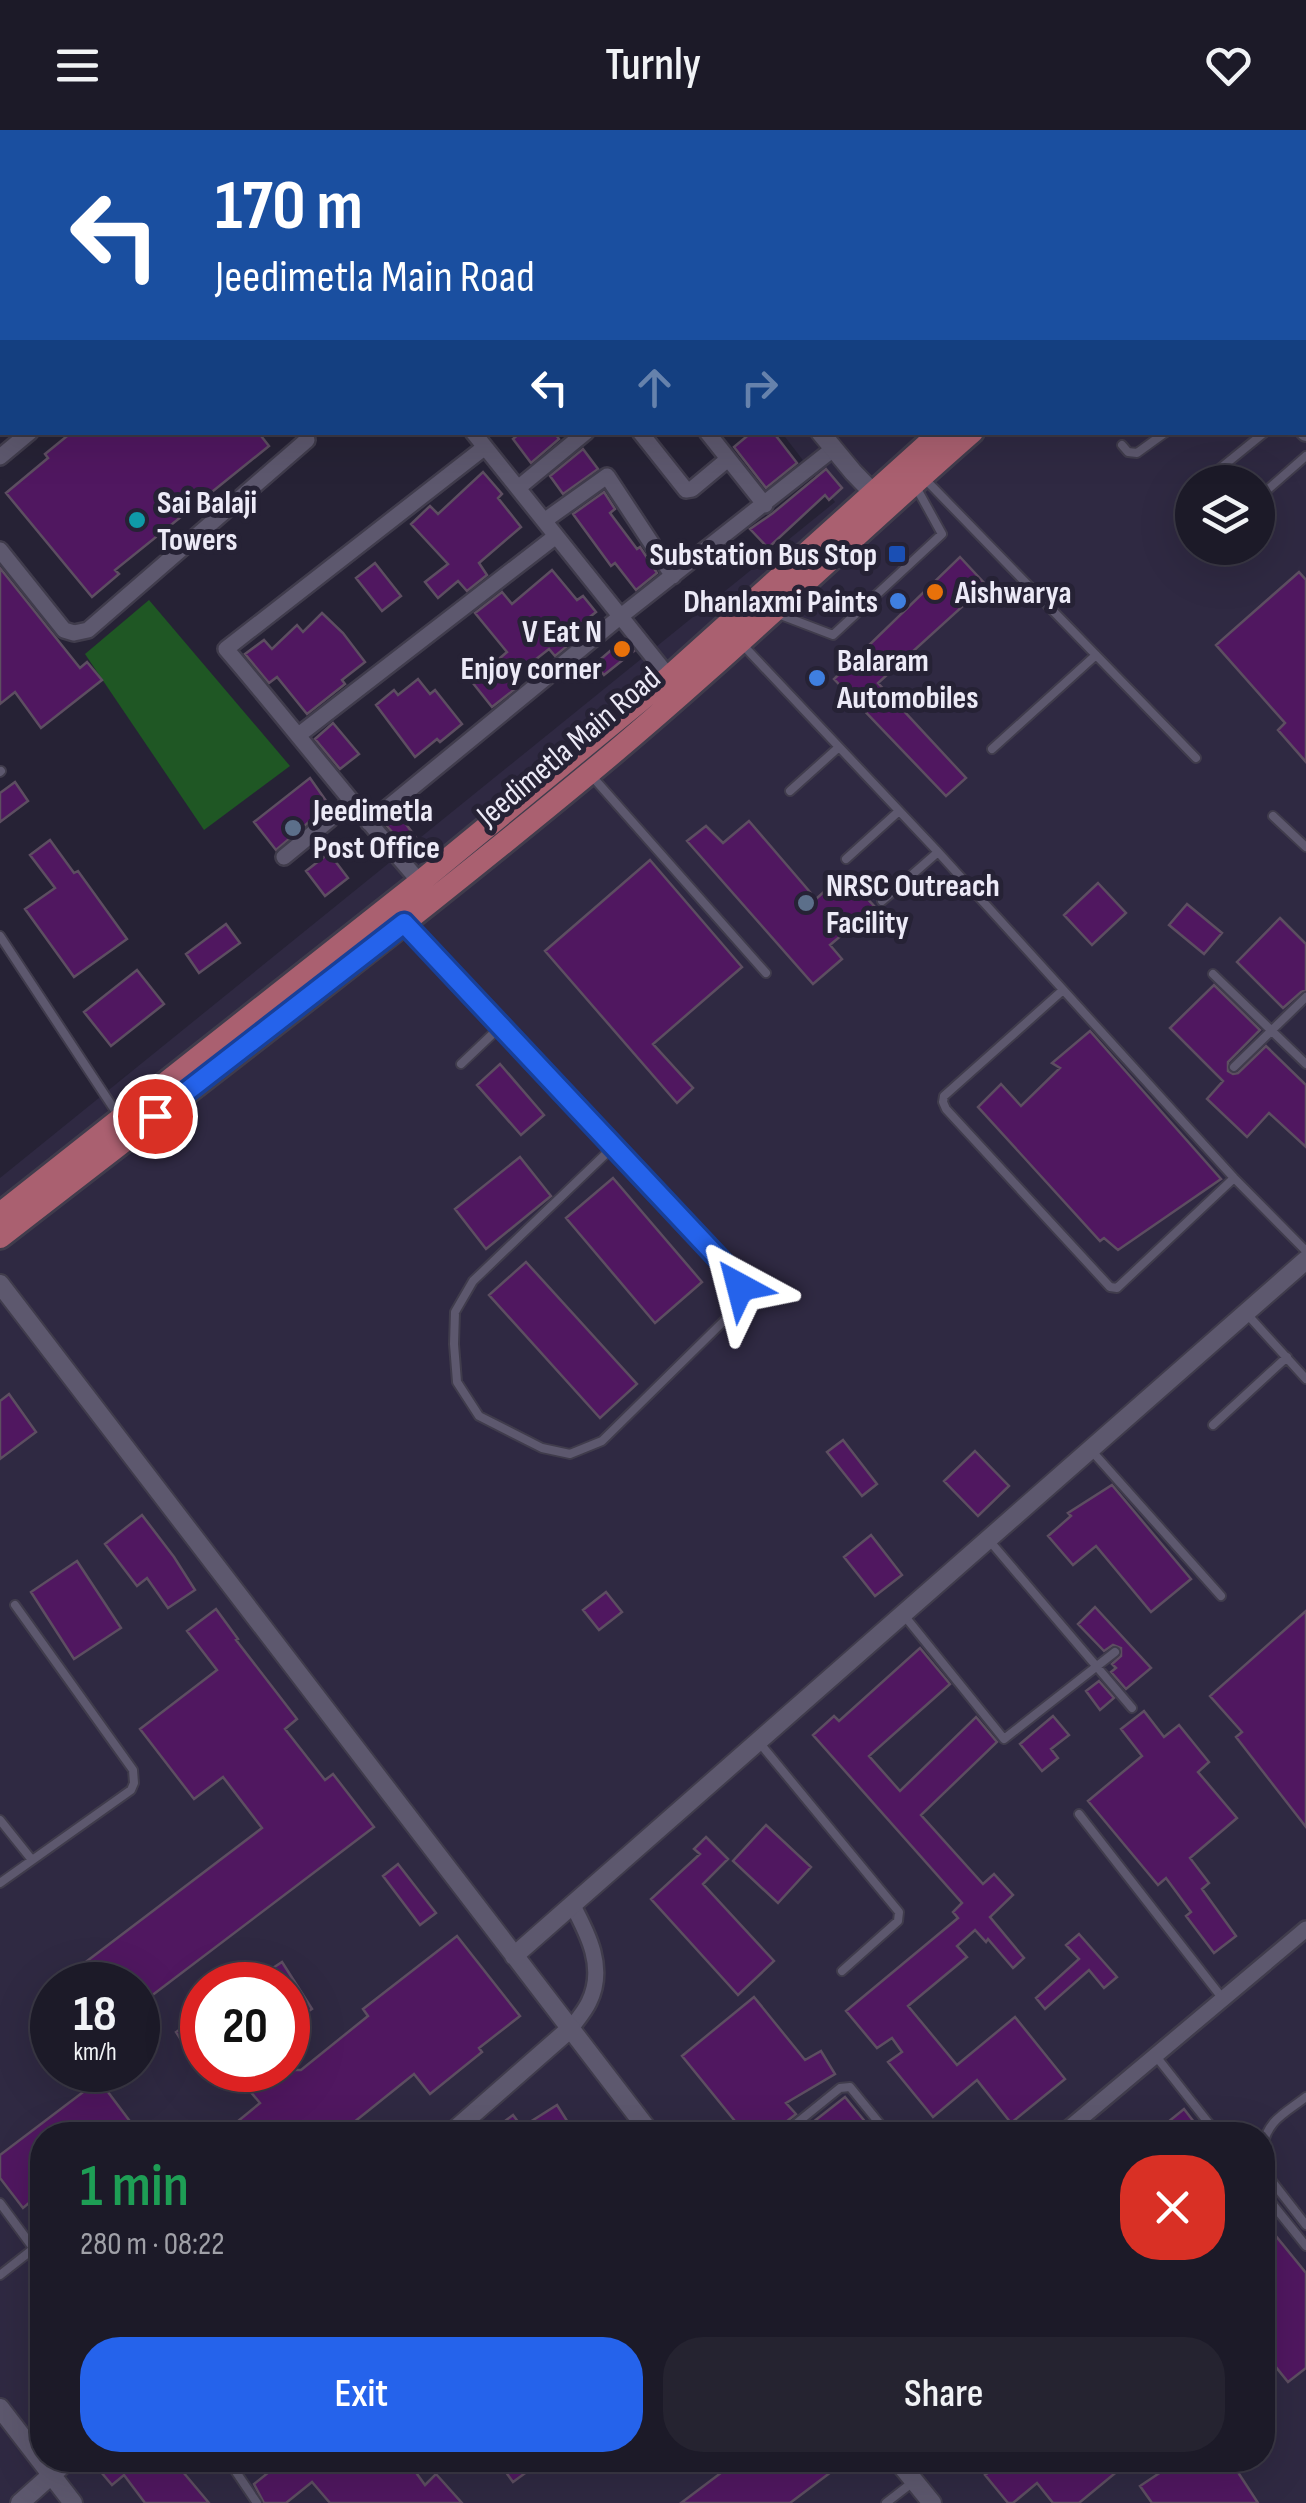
<!DOCTYPE html>
<meta charset="utf-8">
<style>
body{margin:0;font-family:"Sofia Sans Condensed",sans-serif;background:#252330;color:#f1f3f6;height:100vh;display:flex;flex-direction:column;font-size:38px;white-space:nowrap}
*{box-sizing:border-box;margin:0}
p{font-size:32px;color:#a0a1a8}
.icon{flex:none;width:55px;height:55px;fill:none;stroke:currentColor;stroke-width:2;stroke-linecap:round;stroke-linejoin:round}
.map{position:relative;flex:1;overflow:hidden}
.sheet{position:absolute;left:30px;top:1992px;width:1245px;height:350px;display:flex;flex-direction:column;background:#1c1a28;border-radius:40px;box-shadow:0 10px 40px #0002,0 0 0 2px #3a3845}
.sheet>*{flex:none}
.banner{position:absolute;left:0px;top:0px;width:1308px;height:305px;box-shadow:0 10px 40px #0002,0 0 0 2px #3a3845;background:#1a4fa0;color:#fff;overflow:hidden}
.controls{position:absolute;left:1175px;top:335px;display:grid;gap:20px}
.controls a{display:grid;place-items:center;width:100px;height:100px;border-radius:50%;background:#1c1a28;box-shadow:0 10px 40px #0002,0 0 0 2px #3a3845;font-size:50px}
.speed{position:absolute;left:30px;top:1832px;display:flex;gap:20px;font-size:50px;font-weight:700;text-align:center}
.speed>*{display:grid;place-content:center;width:130px;height:130px;border-radius:50%;background:#1c1a28;box-shadow:0 10px 40px #0002,0 0 0 2px #3a3845;line-height:1}
.speed small{font-size:25px;font-weight:400}
.speed .limit{border:15px solid #d22;background:#fff;color:#111}
.pin{position:absolute;display:grid;place-items:center;width:85px;height:85px;color:#fff;margin:-42px;border:5px solid #fff;border-radius:50%;box-shadow:0 2px 10px #0007}
.me{position:absolute;width:110px;margin:-55px;rotate:322deg;stroke-linejoin:round;filter:drop-shadow(0 0 8px #0008)}
.turn{display:flex;align-items:center;gap:35px;height:210px;padding:0 50px;font-size:45px}
.turn .icon{width:130px;height:130px;stroke-width:2.5}
.turn b{display:block;font-size:70px;line-height:85px}
.lanes{display:flex;align-items:center;height:95px;padding:0 50px;background:#0003;justify-content:center;gap:50px;direction:ltr}
.lanes .off{opacity:.35}
.round{display:grid;place-items:center;flex:none;width:105px;height:105px;border-radius:40px;background:#252330}
.summary{display:flex;align-items:center;justify-content:space-between;height:170px;padding:0 50px}
h1{font-size:60px;font-weight:600;line-height:75px;color:#1e9e55}
.button{display:flex;gap:20px;margin-top:auto;padding:20px 50px}
.button a{flex:1;height:115px;border-radius:40px;background:#2563eb;color:#fff;font-size:40px;font-weight:600;line-height:115px;text-align:center}
.button a+a{background:#252330;color:#f1f3f6}
header{display:flex;justify-content:space-between;align-items:center;height:130px;padding:0 50px;background:#1c1a28;font-size:45px;font-weight:600}
.map>svg:first-child{display:block}
</style>
<header><svg class="icon" aria-label="menu" viewBox="0 0 24 24"><path d="M4 6h16M4 12h16M4 18h16"/></svg>Turnly<svg class="icon" aria-label="heart" viewBox="0 0 24 24"><path d="M12 20l-8-8c-3-5 5-10 8-4 3-6 11-1 8 4z"/></svg></header>
<div class="map">
<svg width="1306" height="2373" viewBox="0 0 1306 2373">
<rect width="100%" height="100%" fill="#262235"/>
<path fill="#2f2942" fill-rule="evenodd" d="M547 0H1306V2373H0V1048L835 372 782 303 1305 302V2H549ZM1192 352H1258V418H1192ZM52 1855H138V1940H52ZM202 1855H288V1940H202ZM42 2005H1262V2330H42Z"/>
<path fill="#1f5724" d="M149 470 290 636 204 700 85 524Z"/>
<path fill="#501760" stroke="#5d4e61" stroke-width="2.5" d="M72 302H258L269 316 115 440 119 444 92 467 6 363 48 328 45 324Z
M521 302H554L559 309 531 333 513 309Z
M752 302H773L797 333 766 358 734 317Z
M583 319 598 339 563 364 550 346Z
M826 339 842 358 829 370 825 365 768 418 750 399 773 383Z
M483 342 502 364 498 368 521 397 479 433 487 445 467 461 458 451 438 468 425 452 448 434 411 394 430 376 438 384Z
M604 362 615 379 610 383 637 419 640 417 657 443 636 460 615 433 611 436 573 384Z
M960 427 986 455 878 553 966 648 946 666 834 549Z
M375 433 401 466 382 481 356 448Z
M0 438 80 538 87 532 102 550 41 598 15 562 0 574Z
M552 440 577 470 583 466 596 482 572 501 577 508 555 526 549 519 508 551 515 559 492 577 472 552 507 522 475 483 502 462 512 474Z
M1299 442 1306 450V632L1278 600 1285 593 1216 515Z
M322 483 343 503 365 532 342 550 345 554 307 584 277 547 269 553 245 524 264 510 272 519 297 495 303 502Z
M624 509 634 521 604 545 595 534Z
M418 549 430 564 435 560 462 594 440 612 437 609 415 627 376 575 394 560 398 565Z
M333 593 359 624 340 639 315 609Z
M310 648 329 675 276 720 254 692Z
M15 652 28 671 0 692V663Z
M399 685 424 718 413 726 386 695Z
M749 691 816 769 844 744 875 777 830 815 842 829 813 854 687 711 706 696 723 713Z
M50 710 74 743 78 741 127 809 74 847 25 779 55 758 30 725Z
M329 723 348 748 325 766 306 741Z
M650 730 742 837 653 914 693 958 677 973 545 821Z
M1098 753 1126 783 1092 815 1064 785Z
M1187 774 1222 803 1204 824 1169 795Z
M1280 788 1306 814V860L1301 862 1283 878 1237 832Z
M226 794 240 813 199 843 186 824Z
M137 840 164 874 111 916 84 882Z
M1214 855 1260 900 1228 932V941L1233 944 1238 943 1266 916 1306 955V1017L1269 983 1247 1007 1207 969 1223 951 1170 898Z
M1090 901 1221 1049 1118 1120 1104 1108 1100 1111 978 977 1001 954 1021 976 1060 938 1052 933Z
M500 934 544 985 521 1005 477 955Z
M520 1027 551 1066 486 1119 455 1079Z
M613 1048 702 1152 655 1193 566 1088Z
M526 1132 637 1254 600 1288 489 1165Z
M9 1264 36 1302 0 1329V1271Z
M843 1310 877 1354 862 1366 827 1322Z
M975 1321 1009 1356 978 1386 944 1351Z
M1112 1355 1191 1449 1151 1482 1096 1416 1073 1435 1048 1406 1071 1386 1068 1383Z
M142 1385 174 1427 195 1460 168 1478 147 1448 137 1456 105 1414Z
M871 1405 902 1445 875 1466 844 1427Z
M77 1431 121 1498 74 1529 31 1462Z
M606 1462 622 1482 599 1500 583 1480Z
M1095 1477 1151 1538 1126 1559 1111 1542 1116 1538 1112 1534 1121 1526V1518L1113 1515 1104 1521 1078 1494Z
M216 1479 238 1509 236 1510 297 1589 285 1599 325 1650 333 1644 374 1697 138 1876V1855H105L87 1831 262 1698 223 1647 194 1669 140 1599 217 1540 187 1501Z
M1306 1481V1697L1236 1607 1242 1602 1210 1566Z
M920 1518 950 1554 869 1626 900 1661 976 1587 997 1612 921 1685 983 1754 994 1744 1013 1765 990 1787 1024 1828 1013 1838 988 1809 986 1812 975 1800 957 1816 967 1827 908 1876 957 1935 1015 1887 1065 1949 1011 1993 977 1950 933 1987 888 1932 902 1922 892 1908 877 1918 846 1881 958 1788 953 1782 962 1773 813 1605 834 1586 839 1591Z
M1099 1551 1114 1568 1100 1580 1086 1561Z
M1144 1581 1164 1607 1179 1595 1209 1632 1198 1642 1237 1688 1190 1728 1209 1753 1202 1759 1236 1806 1214 1823 1186 1786 1191 1782 1166 1748 1158 1755 1088 1671 1142 1626 1121 1599Z
M1053 1586 1069 1605 1051 1619 1058 1628 1042 1641 1020 1614Z
M766 1695 811 1737 778 1773 733 1731Z
M706 1707 728 1729 703 1754 774 1831 738 1865 651 1769 700 1724 694 1719Z
M398 1734 436 1783 420 1795 383 1746Z
M1079 1804 1117 1847 1104 1858 1089 1840 1045 1879 1036 1868 1079 1829 1066 1815Z
M457 1806 520 1886 479 1918 482 1922 430 1964 414 1944 338 2005H221L260 1973 232 1940H301L368 1886 363 1879Z
M282 1832 312 1879 288 1895V1855H247Z
M754 1867 805 1930 821 1921 835 1944 786 1973 796 1984 777 1999 775 2005H719L734 1990 682 1926Z
M202 1885V1943L176 1902Z
M99 1950 132 1994 118 2005H42V2062L23 2078 0 2048V2025Z
M845 1967 876 2005H794L807 1995 808 1996Z
M557 1975 576 2005H486L513 1985 522 1997Z
M1184 1979 1204 2005H1152Z
M1262 2089 1306 2143V2238L1288 2252 1262 2220Z
M112 2330H199L183 2342 209 2373H145L124 2345 112 2355 101 2342Z
M284 2330H407L425 2355 436 2344 462 2373H330L312 2352 286 2373H264L254 2354Z
M497 2330H543L513 2352Z
M738 2330H847L790 2373H681Z
M984 2330H1131L1079 2373H1053L1037 2353 1013 2373H1008L985 2345 993 2339Z
M1179 2330H1230L1258 2373H1152L1140 2356Z"/>
<g fill="none" stroke-linecap="round" stroke-linejoin="round">
<g stroke="#403c4c" stroke-width="12">
<path id="service" d="M692 0 694 2
M1040 2 1041 0
M1122 315 1128 322 1137 323 1166 302
M1217 341 1265 302
M924 348 1196 628
M1258 368 1306 326
M778 484 833 505 942 404 916 357
M741 513 938 722 1234 1048 1306 1121
M992 619 1096 525
M0 642 1 641
M590 644 766 843
M790 661 839 617
M1273 686 1306 717
M846 729 899 681
M882 771 938 722
M406 795 738 1152 740 1165 737 1178 602 1311 570 1324 542 1318 479 1286 457 1252 454 1214 455 1182 473 1151 614 1016
M0 806 118 985
M1213 844 1306 934
M1063 860 944 966 943 972 946 979 1110 1157 1117 1158 1234 1048
M461 934 501 896
M1234 937 1306 867
M1246 1183 1306 1249
M1213 1295 1287 1227
M1090 1319 1221 1466
M988 1409 1132 1578
M903 1484 1004 1609 1115 1522
M758 1611 899 1782 898 1791 842 1841
M1079 1684 1223 1869
M0 1690 32 1730
M0 1753 131 1660 134 1653 133 1640 15 1475
M1155 1925 1218 2005
M185 2005 187 2003
M782 2005 840 1958 850 1957 889 2005
M1262 2019C1267 1990 1284 1984 1306 1967
M1262 2025 1267 2045 1306 2095
M1262 2061 1306 2116
M0 2073 34 2119
M0 2145 42 2112
M228 2330 257 2373
M567 2333 570 2330
M886 2373 913 2352"/>
</g>
<g stroke="#403c4c" stroke-width="20">
<path id="minor" d="M34 0 35 2
M231 0 233 2
M322 0 324 2
M145 2 148 0
M261 2 265 0
M352 2 355 0
M459 2 462 0
M0 113 2 111
M473 302 669 547
M640 302 686 360 692 359 728 329
M707 302 765 375
M0 327 30 302
M518 358 586 302
M544 391 607 346 673 446
M0 420 64 500 74 503 88 500 307 310
M300 604 556 406
M369 693 621 486 833 319
M284 727 351 672
M420 752C353 676 292 596 226 519L485 317
M571 1898C577 1890 585 1881 589 1872 606 1838 588 1804 572 1774
M1061 2005 1306 1799"/>
</g>
<g stroke="#403c4c" stroke-width="22">
<path id="tertiary" d="M590 0 592 2
M1305 301 1306 302
M820 302 853 342 880 370
M0 1154 652 2005
M514 1826 1306 1130
M449 2005 571 1898
M0 2278 73 2373
M897 2330 932 2373
M20 2373 68 2330"/>
</g>
<g stroke="#403c4c" stroke-width="28">
<path id="primary" d="M1295 2 1298 0
M1305 20 1306 19
M0 1084 420 752 669 547 941 302
M0 1107C197 954 396 803 588 644 720 535 843 415 972 302"/>
</g>
<use href="#service" stroke="#5d586e" stroke-width="8"/>
<use href="#minor" stroke="#5d586e" stroke-width="15"/>
<use href="#tertiary" stroke="#5d586e" stroke-width="18"/>
<use href="#primary" stroke="#aa6070" stroke-width="22"/>
</g>
<g fill="none" stroke-linecap="round" stroke-linejoin="round">
<g stroke="#184099" stroke-width="25">
<path id="route" d="M155 986 404 793 737 1148 740 1157"/>
</g>
<use href="#route" stroke="#2563eb" stroke-width="18"/>
</g>
<circle fill="#0f9aa8" stroke="#262235" stroke-width="4" cx="137" cy="390" r="10"/>
<rect fill="#1a4fb4" stroke="#262235" stroke-width="4" x="887" y="414" width="20" height="20" rx="5"/>
<g fill="#e8710a" stroke="#262235" stroke-width="4">
<circle cx="935" cy="462" r="10"/>
<circle cx="622" cy="519" r="10"/>
</g>
<g fill="#3f7fe0" stroke="#262235" stroke-width="4">
<circle cx="898" cy="471" r="10"/>
<circle cx="817" cy="548" r="10"/>
</g>
<g fill="#5c6f8a" stroke="#262235" stroke-width="4">
<circle cx="293" cy="698" r="10"/>
<circle cx="806" cy="773" r="10"/>
</g>
<g text-anchor="middle" stroke-width="10" stroke-linejoin="round" paint-order="stroke">
<g font-size="32" font-weight="bold" fill="#eceaf7" stroke="#262235" text-anchor="start">
<text x="157" y="383">Sai Balaji<tspan x="157" dy="37">Towers</tspan></text>
<text x="877" y="435" text-anchor="end">Substation Bus Stop</text>
<text x="955" y="473">Aishwarya</text>
<text x="878" y="482" text-anchor="end">Dhanlaxmi Paints</text>
<text x="602" y="512" text-anchor="end">V Eat N<tspan x="602" dy="37">Enjoy corner</tspan></text>
<text x="837" y="541">Balaram<tspan x="837" dy="37">Automobiles</tspan></text>
<text x="313" y="691">Jeedimetla<tspan x="313" dy="37">Post Office</tspan></text>
<text x="826" y="766">NRSC Outreach<tspan x="826" dy="37">Facility</tspan></text>
</g>
<g font-size="32" fill="#eceaf7" stroke="#262235">
<text transform="translate(568 616) rotate(-40)" y="11">Jeedimetla Main Road</text>
</g>
</g>
</svg>
<div class="controls">
<a><svg class="icon" aria-label="layers" viewBox="0 0 24 24"><path d="M12 4l9 5-9 5-9-5zM3 14l9 5 9-5"/></svg></a>
</div>
<div class="speed"><div>18<small>km/h</small></div><div class="limit">20</div></div>
<div class="pin" style="left:155px;top:986px;background:#d93025"><svg class="icon" aria-label="arrive" viewBox="0 0 24 24"><path d="M6 21V4h12l-3 4 3 4H6"/></svg></div>
<svg class="me" style="left:740px;top:1157px" viewBox="-20 -20 40 40"><path d="M0-17L14 15 0 8-14 15z" fill="#2563eb" stroke="#fff" stroke-width="4"/></svg>
<div class="banner">
<div class="turn"><svg class="icon" aria-label="left" viewBox="0 0 24 24"><path d="M17 20v-9H6M10 6l-5 5 5 5"/></svg><div><b>170 m</b>Jeedimetla Main Road</div></div>
<div class="lanes"><svg class="icon" aria-label="left" viewBox="0 0 24 24"><path d="M17 20v-9H6M10 6l-5 5 5 5"/></svg><svg class="icon off" aria-label="ahead" viewBox="0 0 24 24"><path d="M12 20V5M6 11l6-6 6 6"/></svg><svg class="icon off" aria-label="right" viewBox="0 0 24 24"><path d="M7 20v-9h11M14 6l5 5-5 5"/></svg></div>
</div>
<section class="sheet">
<div class="summary"><div><h1>1 min</h1><p>280 m · 08:22</p></div><a class="round" style="background:#d93025;color:#fff"><svg class="icon" aria-label="close" viewBox="0 0 24 24"><path d="M6 6l12 12M18 6L6 18"/></svg></a></div>
<div class="button"><a>Exit</a><a>Share</a></div>
</section>
</div>
